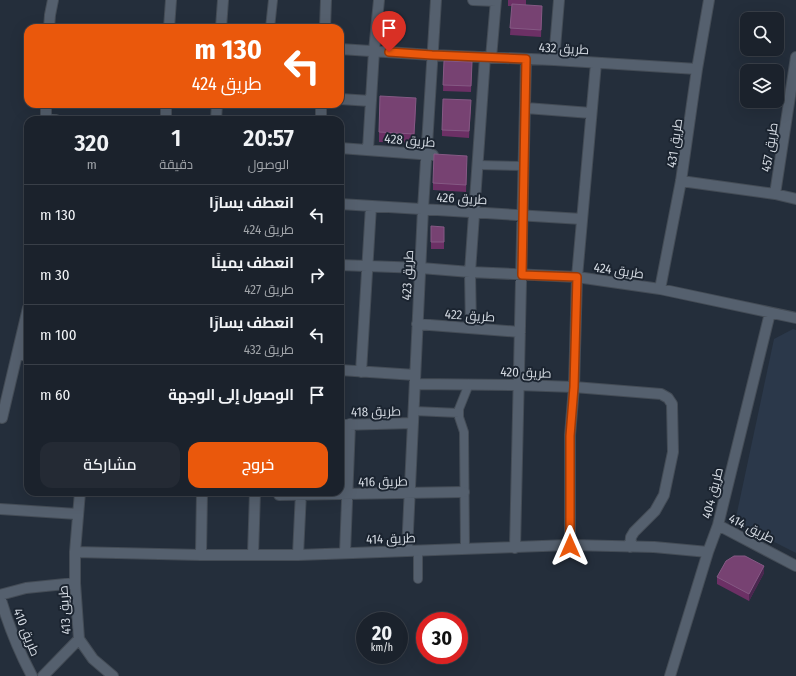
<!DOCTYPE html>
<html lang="ar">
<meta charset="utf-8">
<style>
body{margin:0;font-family:"Fira Sans Condensed",Cairo,sans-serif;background:#242a34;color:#f1f3f6;direction:rtl;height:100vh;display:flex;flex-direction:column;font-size:15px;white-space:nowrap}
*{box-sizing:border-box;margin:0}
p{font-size:13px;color:#a0a4a9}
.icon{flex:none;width:22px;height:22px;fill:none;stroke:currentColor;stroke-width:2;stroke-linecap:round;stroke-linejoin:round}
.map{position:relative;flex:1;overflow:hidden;direction:ltr}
.details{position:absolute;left:24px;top:116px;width:320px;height:380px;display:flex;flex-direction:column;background:#1b222c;border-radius:12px;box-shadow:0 4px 16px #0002,0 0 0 1px #393f48;direction:rtl}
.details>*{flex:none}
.hud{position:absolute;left:24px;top:24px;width:320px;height:84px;border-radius:12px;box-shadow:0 4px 16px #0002,0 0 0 1px #393f48;direction:rtl;background:#ea580c;color:#fff;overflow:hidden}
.tools{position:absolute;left:740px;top:12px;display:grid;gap:8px}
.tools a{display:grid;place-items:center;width:44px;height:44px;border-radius:8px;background:#1b222c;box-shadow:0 4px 16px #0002,0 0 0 1px #393f48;font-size:20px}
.speed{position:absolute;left:356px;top:612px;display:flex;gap:8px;font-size:20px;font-weight:700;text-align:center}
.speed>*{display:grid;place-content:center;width:52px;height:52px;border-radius:50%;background:#1b222c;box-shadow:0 4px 16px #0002,0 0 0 1px #393f48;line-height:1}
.speed small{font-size:10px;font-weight:400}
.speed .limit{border:6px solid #d22;background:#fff;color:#111}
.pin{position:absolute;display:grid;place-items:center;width:34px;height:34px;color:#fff;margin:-41px -17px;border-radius:50% 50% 50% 0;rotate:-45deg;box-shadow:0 0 4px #0007}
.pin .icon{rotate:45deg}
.me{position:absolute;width:44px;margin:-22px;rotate:0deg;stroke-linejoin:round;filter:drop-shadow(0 0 3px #0008)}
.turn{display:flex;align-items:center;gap:14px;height:84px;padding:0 16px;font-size:18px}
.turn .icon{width:52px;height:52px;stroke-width:2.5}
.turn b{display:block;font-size:28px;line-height:34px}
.eta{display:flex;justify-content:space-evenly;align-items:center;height:68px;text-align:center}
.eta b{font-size:24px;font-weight:600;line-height:28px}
.primary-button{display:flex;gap:8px;margin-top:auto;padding:8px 16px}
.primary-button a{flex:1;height:46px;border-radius:12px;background:#ea580c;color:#fff;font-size:16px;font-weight:600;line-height:46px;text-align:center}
.primary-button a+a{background:#242a34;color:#f1f3f6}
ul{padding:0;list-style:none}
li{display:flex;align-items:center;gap:12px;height:60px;padding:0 16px;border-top:1px solid #393f48}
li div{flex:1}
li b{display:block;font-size:15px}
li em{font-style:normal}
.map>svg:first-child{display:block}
</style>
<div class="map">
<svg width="796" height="676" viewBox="0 0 796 676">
<rect width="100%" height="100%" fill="#242e3b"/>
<path fill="#2b384a" d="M793 329 796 330V553L735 522 774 339Z"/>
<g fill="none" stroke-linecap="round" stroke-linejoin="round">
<g stroke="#444c56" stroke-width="10">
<path id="lane" d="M270 28 273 0
M478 165 524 166
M414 411 459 413
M465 549 464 432 459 417V409L469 384
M418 550V579"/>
</g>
<g stroke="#444c56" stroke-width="12">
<path id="street" d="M473 0 496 1
M49 28 50 15 53 0
M169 28 171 0
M221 28 223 0
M325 28 326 0
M340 49 432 55 554 60 697 69
M491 58 496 0
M554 60 559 0
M340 99 371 101
M526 108 591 113
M46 119 56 120
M46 120V104
M166 120V104
M216 120 217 104
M321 120V104
M340 148 433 155
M368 149 374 51 379 0
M681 181 775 194 796 199
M775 194 796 57
M340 204 582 219
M340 265 421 268 470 272 577 277 660 289 796 318
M660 289 681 181 697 69 709 0
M417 324 520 332
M471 328 470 272 485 57
M18 354 28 356
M340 370 415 375
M361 372 371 206
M415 384 518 385 574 387 661 394 668 398 672 404 673 452 664 495 655 511 634 532 631 537 630 547
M2 418 28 308
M340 425 413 423
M80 492 75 552V583L79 639 93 659 113 676
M279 495 464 492
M0 509 77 514
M718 525 796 566
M570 545V435L574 387 577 277 596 63
M515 548 526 59
M407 551 423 209 436 0
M75 552 201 555H298L570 545 654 547 708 552
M345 553 350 424
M201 555 202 492
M253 555 255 492
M298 555 301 492
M0 595 26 588 75 583
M0 597C8 624 18 650 32 676
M43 676 79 639
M670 676 708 552 718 525 770 313"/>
</g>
<use href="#lane" stroke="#55606e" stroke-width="8"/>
<use href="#street" stroke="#55606e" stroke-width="10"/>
</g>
<path fill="#6c3065" d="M508 0H526V5L542 13 541 37 510 35 512 6H508Z
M444 61 472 62 471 92 443 91Z
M471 107 469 138 442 136V130Z
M416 108 414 143 379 142V132Z
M467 163 466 192 433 190V183Z
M444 227V249H431V242Z
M764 573 749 601 717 584V577Z"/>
<path fill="#4a274f" d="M416 98V108L414 143V134Z
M764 566V573L749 601V594Z"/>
<path fill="#774272" stroke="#855984" d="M512 4 542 6 541 30 510 28Z
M444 61 472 62 471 86 443 85Z
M380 96 416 98 414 134 379 132Z
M443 99 471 100 469 131 442 130Z
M434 154 467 156 466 185 433 183Z
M431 226 444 227V242H431Z
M734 556H745L764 566 749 594 717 577 726 561Z"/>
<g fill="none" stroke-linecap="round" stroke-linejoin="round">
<g stroke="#983908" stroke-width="10">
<path id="route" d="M389 52 432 55 526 59 522 275 577 277 574 387 570 436V546"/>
</g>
<use href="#route" stroke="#ea580c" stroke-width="7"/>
</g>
<g text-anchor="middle" stroke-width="4" stroke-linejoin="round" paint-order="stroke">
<g font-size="13" fill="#d2d8e0" stroke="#1b2430">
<text transform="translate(564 48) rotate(3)" y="5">طريق 432</text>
<text transform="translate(410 140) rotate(5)" y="5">طريق 428</text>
<text transform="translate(674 143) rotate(-82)" y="5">طريق 431</text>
<text transform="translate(769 147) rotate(-81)" y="5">طريق 457</text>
<text transform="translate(462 198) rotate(3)" y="5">طريق 426</text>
<text transform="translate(619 270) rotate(8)" y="5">طريق 424</text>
<text transform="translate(407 275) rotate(-87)" y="5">طريق 423</text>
<text transform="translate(470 315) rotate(4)" y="5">طريق 422</text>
<text transform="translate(526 372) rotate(2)" y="5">طريق 420</text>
<text transform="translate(376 411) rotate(-1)" y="5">طريق 418</text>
<text transform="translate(383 481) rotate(-1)" y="5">طريق 416</text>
<text transform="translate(712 493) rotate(-76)" y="5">طريق 404</text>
<text transform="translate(752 528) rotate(27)" y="5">طريق 414</text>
<text transform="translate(391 538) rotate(-2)" y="5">طريق 414</text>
<text transform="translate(64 610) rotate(-94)" y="5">طريق 413</text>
<text transform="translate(27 632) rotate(68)" y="5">طريق 410</text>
</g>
</g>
</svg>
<div class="tools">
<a><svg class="icon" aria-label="search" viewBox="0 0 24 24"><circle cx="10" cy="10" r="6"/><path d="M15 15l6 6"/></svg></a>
<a><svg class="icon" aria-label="layers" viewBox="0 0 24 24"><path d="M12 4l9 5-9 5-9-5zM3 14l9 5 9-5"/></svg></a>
</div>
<div class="speed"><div>20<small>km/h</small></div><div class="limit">30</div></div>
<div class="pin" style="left:389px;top:52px;background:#d93025"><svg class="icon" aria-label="arrive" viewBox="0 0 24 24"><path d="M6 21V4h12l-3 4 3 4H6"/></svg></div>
<svg class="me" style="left:570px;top:546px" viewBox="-20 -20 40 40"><path d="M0-17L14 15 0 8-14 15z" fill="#ea580c" stroke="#fff" stroke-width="4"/></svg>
<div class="hud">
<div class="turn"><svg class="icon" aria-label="left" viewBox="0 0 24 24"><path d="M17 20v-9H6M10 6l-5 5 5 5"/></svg><div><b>130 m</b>طريق 424</div></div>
</div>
<section class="details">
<div class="eta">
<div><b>20:57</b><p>الوصول</p></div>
<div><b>1</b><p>دقيقة</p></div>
<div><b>320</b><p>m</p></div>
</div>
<ul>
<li><svg class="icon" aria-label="left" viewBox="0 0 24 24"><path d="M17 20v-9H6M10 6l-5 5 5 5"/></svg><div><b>انعطف يسارًا</b><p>طريق 424</p></div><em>130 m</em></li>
<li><svg class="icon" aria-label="right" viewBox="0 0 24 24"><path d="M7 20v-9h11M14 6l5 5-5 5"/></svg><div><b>انعطف يمينًا</b><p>طريق 427</p></div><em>30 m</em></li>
<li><svg class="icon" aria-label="left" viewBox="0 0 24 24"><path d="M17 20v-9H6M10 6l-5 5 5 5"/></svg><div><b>انعطف يسارًا</b><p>طريق 432</p></div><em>100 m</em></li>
<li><svg class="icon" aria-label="arrive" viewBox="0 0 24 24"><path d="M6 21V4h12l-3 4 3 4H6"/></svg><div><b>الوصول إلى الوجهة</b></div><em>60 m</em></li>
</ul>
<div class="primary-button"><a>خروج</a><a>مشاركة</a></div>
</section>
</div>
